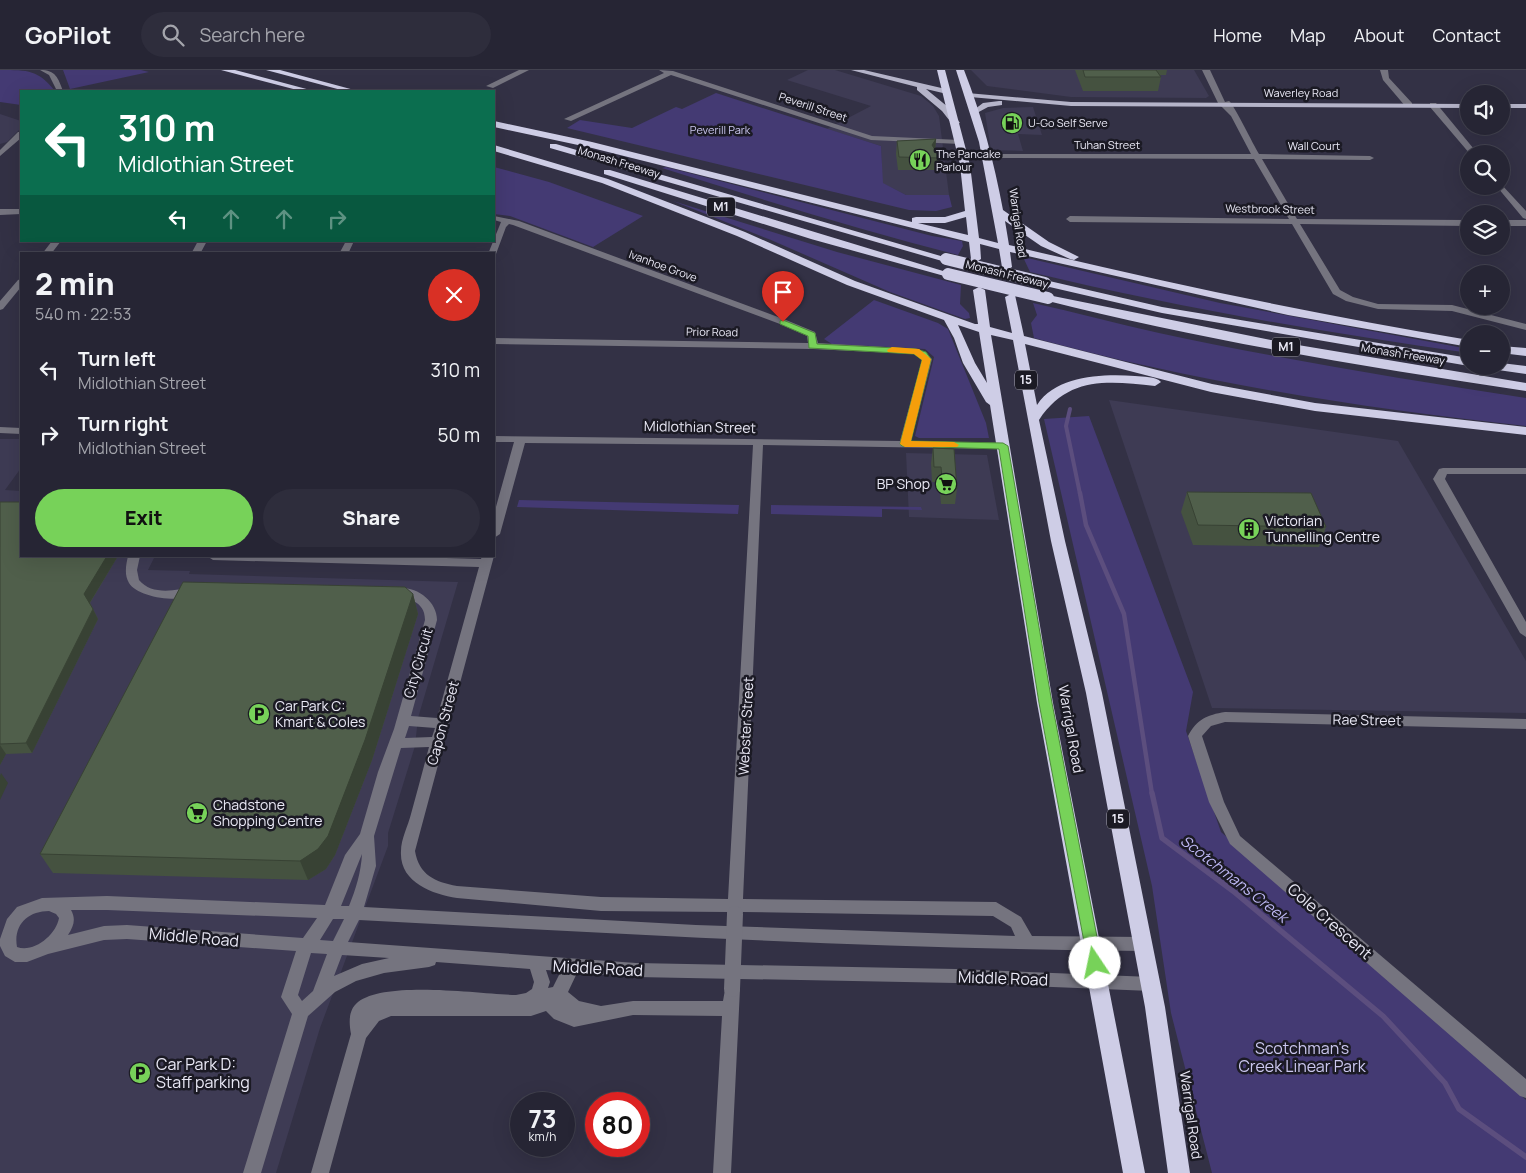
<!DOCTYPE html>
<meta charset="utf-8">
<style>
body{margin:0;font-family:Manrope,sans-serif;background:#2e2d3c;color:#f1f3f6;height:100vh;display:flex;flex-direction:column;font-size:19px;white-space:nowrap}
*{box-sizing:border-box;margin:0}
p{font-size:16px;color:#a4a5ac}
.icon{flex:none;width:28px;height:28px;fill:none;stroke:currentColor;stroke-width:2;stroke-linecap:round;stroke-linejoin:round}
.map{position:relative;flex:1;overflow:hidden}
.side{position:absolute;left:20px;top:182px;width:475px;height:305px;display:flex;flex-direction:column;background:#262534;border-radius:0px;box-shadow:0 5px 20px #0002,0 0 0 1px #42424f}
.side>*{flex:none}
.top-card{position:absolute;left:20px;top:20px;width:475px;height:152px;border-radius:0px;box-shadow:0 5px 20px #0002,0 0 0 1px #42424f;background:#0b6e4f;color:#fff;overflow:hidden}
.fabs{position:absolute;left:1460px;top:15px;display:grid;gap:10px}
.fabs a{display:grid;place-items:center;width:50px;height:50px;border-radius:50%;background:#262534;box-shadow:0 5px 20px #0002,0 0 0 1px #42424f;font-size:25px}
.speed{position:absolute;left:510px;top:1022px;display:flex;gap:10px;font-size:25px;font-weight:700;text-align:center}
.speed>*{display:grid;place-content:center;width:65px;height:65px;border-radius:50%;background:#262534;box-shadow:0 5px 20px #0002,0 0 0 1px #42424f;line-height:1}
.speed small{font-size:12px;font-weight:400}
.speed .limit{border:8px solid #d22;background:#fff;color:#111}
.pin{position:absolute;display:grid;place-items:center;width:42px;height:42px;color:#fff;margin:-51px -21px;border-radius:50% 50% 50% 0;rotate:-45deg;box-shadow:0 0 5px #0007}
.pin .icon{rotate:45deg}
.me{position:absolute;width:55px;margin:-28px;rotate:349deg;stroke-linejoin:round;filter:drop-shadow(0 0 4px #0008)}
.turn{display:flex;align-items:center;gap:18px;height:105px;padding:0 15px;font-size:22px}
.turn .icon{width:65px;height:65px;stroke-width:2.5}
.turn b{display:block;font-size:35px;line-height:42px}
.lanes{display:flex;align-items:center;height:48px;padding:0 15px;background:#0003;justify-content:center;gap:25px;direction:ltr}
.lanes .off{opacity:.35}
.round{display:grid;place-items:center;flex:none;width:52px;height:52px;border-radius:26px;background:#2e2d3c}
.head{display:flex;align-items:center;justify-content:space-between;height:85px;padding:0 15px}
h1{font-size:30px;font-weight:800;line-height:38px}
.action{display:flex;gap:10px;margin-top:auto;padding:10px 15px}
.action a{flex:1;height:58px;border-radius:30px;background:#77d259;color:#111;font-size:20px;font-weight:800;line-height:58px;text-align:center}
.action a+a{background:#2e2d3c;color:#f1f3f6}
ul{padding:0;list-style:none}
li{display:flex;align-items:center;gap:15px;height:65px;padding:0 15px}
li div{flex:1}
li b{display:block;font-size:19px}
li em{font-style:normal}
header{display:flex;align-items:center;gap:30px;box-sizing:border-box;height:70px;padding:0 25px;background:#262534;border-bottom:1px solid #42424f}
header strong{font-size:24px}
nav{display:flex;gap:28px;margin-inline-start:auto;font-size:18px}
.search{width:350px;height:45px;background:#2e2d3c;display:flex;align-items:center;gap:12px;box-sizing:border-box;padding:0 18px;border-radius:28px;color:#a4a5ac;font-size:19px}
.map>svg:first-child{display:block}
</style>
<header>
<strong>GoPilot</strong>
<div class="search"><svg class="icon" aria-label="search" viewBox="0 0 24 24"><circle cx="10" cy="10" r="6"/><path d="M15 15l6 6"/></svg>Search here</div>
<nav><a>Home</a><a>Map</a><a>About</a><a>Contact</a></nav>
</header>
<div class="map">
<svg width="1526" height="1103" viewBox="0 0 1526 1103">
<rect width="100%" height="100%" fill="#333145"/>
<path fill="#3e3b54" d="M808 0H835L921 26 933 36 939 46 949 125H906L882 113 881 76 827 59 871 36 787 10Z
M971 0H1194L1209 26 1206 28 1071 27 987 16Z
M1033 37 1042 65 1018 64 1023 81 991 80 985 43 1003 38Z
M0 44 21 51V58L7 72 0 74Z
M1109 330 1398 371 1526 591V643L1212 638Z
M0 369H21V398L5 420 21 421V486H155L148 500 190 501 189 504 458 512 418 648 415 676 388 763V776L320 958 276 1103H0Z
M906 383 987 385 999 450 909 447Z"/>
<path fill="#443a73" d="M0 0C29 0 38 0 55 21H21V35L0 32Z
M63 0H141L149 2 70 19Z
M716 23 881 76 883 113 906 125H949L952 137 936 141 909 140 567 58 580 50 632 58 676 37 682 39Z
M494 97 549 112 643 146 593 177 510 146 494 144Z
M666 97 932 166 962 171 963 176 958 185C858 159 760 129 662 98Z
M673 131 837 182 961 215 960 234 969 243 970 248 965 249 890 222 771 170Z
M1023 187 1220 233 1469 279V283C1322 262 1175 237 1030 202Z
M874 230 938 253 948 259 986 353 989 368H919L915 366 934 287 925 279 832 274 824 269Z
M1033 233C1075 242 1117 254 1159 263 1280 289 1403 309 1526 328V356C1360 338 1195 312 1034 268L1031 253 1037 245Z
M1089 346 1193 622 1186 661 1221 762 1526 1030V1103H1212L1171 943 1152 816 1044 349Z
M519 430 739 435 738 444 517 437Z
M771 435 921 437 922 440 882 439V447L771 444Z"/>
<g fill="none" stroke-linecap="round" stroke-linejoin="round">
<path stroke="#5c4e7e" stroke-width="4" d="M1070 339 1066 356 1080 424"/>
<path stroke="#5c4e7e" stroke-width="4.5" d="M1080 423 1086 455 1124 544 1152 724"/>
<path stroke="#5c4e7e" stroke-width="5.5" d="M1152 723 1162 768 1233 821 1383 946 1445 1013 1459 1039 1526 1087"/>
<path fill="#75747f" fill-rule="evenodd" d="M40 0C56 0 58 8 63 21H57L49 5Z
M519 0H529L493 18 486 16Z
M659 0 673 1 872 66 960 70 964 72 960 74 871 70 671 5 571 51 564 49 664 3Z
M1202 0H1210L1225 32 1229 31C1233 33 1254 76 1259 84L1370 86 1374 88 1370 90 1262 89 1297 149 1469 150V156L1300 154 1340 220 1353 227 1378 234 1452 235 1526 254V260L1452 241 1378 239 1346 231 1333 224 1292 154 1070 152 1066 149 1070 146 1289 149 1254 89 987 88 983 86 987 84H1251L1231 46 1218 33Z
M1380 0H1388L1389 8 1412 33V37H1406L1383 10Z
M1430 33H1436L1478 84H1470L1430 37Z
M18 62H21V68L0 86V80Z
M1501 114 1526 141V149L1523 148 1498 118 1497 116H1501Z
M0 139H21V144L0 145Z
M494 146 519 151 786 250 815 262 818 273 919 279 932 289 911 371 1003 373 1008 376 1003 379 763 375 743 829 996 832 1021 847 1032 866 1143 867 1149 869 1151 874 1149 879 1143 881C881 879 620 864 359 850L348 872 636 893 956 899 1151 907 1157 909 1159 914 1157 919 1151 921 956 913 636 907 577 903 568 922 579 931 601 936 633 931H723L726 914 732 912 738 914 740 919 731 1103H713L722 946 633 945 574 957 554 949 546 941 531 946H391L379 951 366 968 329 1103H311L351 964C349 953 348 940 358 932 386 910 480 924 516 925L526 923 532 919 534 912 530 899 436 892 435 895 429 897 384 903 356 911 335 922 308 946 261 1103H243L292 944 281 927 296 881 127 869 104 870 48 884 27 892H15L5 886 0 876V869L7 849 17 837 42 828 107 826 325 835 345 785 360 764 378 702 394 659 425 550C425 530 407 529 392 525L390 522 392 519C412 513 437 529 437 550L411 646 437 648 479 497 213 490 207 486H376L481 489 482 486H494L415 781C419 805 435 812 457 816L601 827 728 829 753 375 525 373 500 464 494 468V444L514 372H494V366L900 371 922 290 914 284 813 279 494 274V268L808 273 807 266 780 254 513 155 509 154 506 157 496 184 494 186V184H488L501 152 494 150ZM409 656 435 658 432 667 405 668ZM429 677C423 700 417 722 411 744 408 756 401 769 401 781 399 812 432 824 457 828L601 841 727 842 730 849 735 851 740 849 743 842 993 846 1011 857 1015 866 696 855 364 837 376 796 374 766 401 678ZM362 784C361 802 356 819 349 836H341ZM71 840H107L317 848 303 868 127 855 104 856 68 865C74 856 76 849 71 840ZM49 841 56 844 59 848C56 865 34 883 17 877 13 855 28 841 49 841ZM333 849H344L333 871 320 870ZM311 883 327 884 313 921 302 931 298 925ZM342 885 389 888 362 894 334 906ZM546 900 561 901 553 917 548 918 550 912Z
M1501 150H1526V156H1501Z
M52 171H61L51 184H42Z
M198 171H207L200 184H191Z
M346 171H354L348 184H339Z
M21 209V217L3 239 0 240V231L18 210Z
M0 357 21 358V364L0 363Z
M1443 398H1526V404H1447L1445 409 1526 552V567L1520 563 1433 409 1439 399Z
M128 486H140L137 500 139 510C152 526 176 520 194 517L200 521C190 535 138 529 129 513 124 505 126 495 128 486Z
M1225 642 1526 649V659L1225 652 1211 656 1202 666 1224 732 1240 766 1526 1009V1028L1520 1026 1230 774 1209 732 1188 666C1197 649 1207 645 1225 642Z"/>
<path fill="#b5b4c9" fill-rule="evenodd" d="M851 0H864L950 20V24H947L926 19 948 37 960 53 953 55 942 41 917 20V17Z
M967 23 1071 32 1469 34V38L1071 36 970 27H967Z
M999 31H1002V35L988 37 975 44 971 42 983 33Z
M1501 34H1526V38H1501Z"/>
<path fill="#cecde6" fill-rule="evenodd" d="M221 0H235L314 21H301Z
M266 0H280L358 21H345Z
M937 0H945L970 95 979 168 998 173 979 72 956 0H964C982 46 994 92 1003 140L1049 172 1079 187 1074 190 1070 189 1041 176 1005 151 1009 175C1161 212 1314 244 1469 270V277L1288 245 1010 182 1012 197 1007 200 1002 197 999 179 980 174 981 189 976 192 971 189 969 172 592 78 494 57V51L592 72 912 152V148L916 147H945L965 141 960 95ZM966 147 968 165 918 153H945Z
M550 74H556L951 189 946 192 942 191 550 78Z
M494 75 608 109 745 162 855 211 975 254H978L973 220 979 217 985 220 990 257 1012 263 1005 227 1011 224 1015 225 1024 266 1212 314 1315 333 1526 357V365L1315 341 1211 322 1025 274 1037 335C1057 305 1102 304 1135 306 1143 307 1156 306 1161 312L1155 316C1108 311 1068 306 1039 350L1065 471 1102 623 1165 937 1190 1103H1168L1145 937 1086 623 1051 471 1013 270 991 265 1053 633 1145 1103H1123L1037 633 990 335 986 332 963 293 954 268 944 250 847 215 737 166 602 113 494 81ZM958 255 979 262 987 313 975 293Z
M604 100H610L953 204 948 207 811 169 604 104Z
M1045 210 1162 237 1469 288V296L1162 243 1041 215V211Z
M1048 225 1286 273 1526 313V321C1365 297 1202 270 1044 230L1042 228Z
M1501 276 1526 278V286L1501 283Z
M1501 293 1526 296V304L1498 300 1492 296H1501Z"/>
<path stroke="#75747f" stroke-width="16" d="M732 919 735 844"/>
<path stroke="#cecde6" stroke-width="12" d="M946 189 1045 213
M948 204 1048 228"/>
</g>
<path fill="#455240" d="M1075 0H1167L1166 5H1160L1161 7 1158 21H1083Z
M936 69 935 79 940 88 939 100H898L896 84 897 71Z
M933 378 957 419 955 434H941L939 412H932L931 393Z
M1187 422 1326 457 1319 477 1193 475 1181 442Z
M0 432 21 486H118L90 533 98 549 32 683 6 684 0 695Z
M413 524 418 544 372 690 335 785 326 799 308 810 53 803 40 784Z"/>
<path fill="#384234" d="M936 69 935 82 932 75Z
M107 486H118L89 534 84 524Z
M413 524 418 544 372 690 335 785 326 799 308 810 300 791Z
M93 539 98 549 32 683 26 673Z
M0 675 6 684 0 695Z
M1 703 8 713 0 730V706Z"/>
<path fill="#505f4b" stroke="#384234" d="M1083 0H1156L1161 7H1085Z
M936 69 932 75 940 88 899 87 897 71Z
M933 378 954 379 957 419H943L941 397H934Z
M1187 422 1311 423 1326 457 1198 455Z
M0 432H21V486H107L84 524 93 539 26 673 0 674Z
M183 512 405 517 413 524 365 670 328 766 318 779 300 791 40 784Z"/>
<path fill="#77d259" stroke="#4d883a" d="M783 250 815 263 817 274 916 279 926 282 931 289 911 371 1003 373 1008 376 1052 633 1102 893 1100 897 1095 899 1090 897 1088 893 1039 633 999 379 902 376 900 374 922 290 914 284 809 278 808 266 780 254V251Z"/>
<path fill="#f59e0b" d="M892 277 919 279 931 289 911 371 954 372 959 375 957 377H905L900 374 922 290 914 284 888 282 887 280Z"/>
<defs>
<g id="fuel-disc" transform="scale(1.125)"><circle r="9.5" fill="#77d259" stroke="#1b1a24"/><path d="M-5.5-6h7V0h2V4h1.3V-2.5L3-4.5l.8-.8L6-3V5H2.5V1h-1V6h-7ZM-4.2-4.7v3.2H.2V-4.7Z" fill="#111"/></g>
<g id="restaurant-disc" transform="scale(1.125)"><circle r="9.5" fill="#77d259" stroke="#1b1a24"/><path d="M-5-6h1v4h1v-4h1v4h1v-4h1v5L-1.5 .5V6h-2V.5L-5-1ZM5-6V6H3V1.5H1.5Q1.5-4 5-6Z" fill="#111"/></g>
<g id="supermarket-disc" transform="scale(1.125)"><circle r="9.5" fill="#77d259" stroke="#1b1a24"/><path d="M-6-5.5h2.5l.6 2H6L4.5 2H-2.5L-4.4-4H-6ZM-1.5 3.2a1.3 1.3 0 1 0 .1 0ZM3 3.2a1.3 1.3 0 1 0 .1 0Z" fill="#111"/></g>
<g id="building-disc" transform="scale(1.125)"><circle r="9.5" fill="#77d259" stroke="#1b1a24"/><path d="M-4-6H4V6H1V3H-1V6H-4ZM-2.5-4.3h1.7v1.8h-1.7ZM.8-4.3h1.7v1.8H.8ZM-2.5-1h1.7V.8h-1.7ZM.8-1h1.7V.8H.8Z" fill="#111"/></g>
<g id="parking-disc" transform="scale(1.125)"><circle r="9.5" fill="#77d259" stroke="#1b1a24"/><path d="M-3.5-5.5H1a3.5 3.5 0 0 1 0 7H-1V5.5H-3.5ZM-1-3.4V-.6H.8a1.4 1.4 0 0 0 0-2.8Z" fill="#111"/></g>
</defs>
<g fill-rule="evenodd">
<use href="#fuel-disc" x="1012" y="53"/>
<use href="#restaurant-disc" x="920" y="90"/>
<use href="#supermarket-disc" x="946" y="414"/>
<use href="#building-disc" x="1249" y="459"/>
<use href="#parking-disc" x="259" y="644"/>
<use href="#supermarket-disc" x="197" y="743"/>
<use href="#parking-disc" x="140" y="1003"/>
</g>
<g text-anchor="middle" stroke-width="5" stroke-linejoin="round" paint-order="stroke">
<g font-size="11" fill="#eae9f6" stroke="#1b1a24">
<text x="1301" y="27">Waverley Road</text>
<text transform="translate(813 37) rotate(18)" y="4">Peverill Street</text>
<text x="1107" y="79">Tuhan Street</text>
<text x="1314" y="80">Wall Court</text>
<text transform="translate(619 92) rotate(17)" y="4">Monash Freeway</text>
<text transform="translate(1270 139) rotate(1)" y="4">Westbrook Street</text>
<text transform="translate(1018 153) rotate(82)" y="4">Warrigal Road</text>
<text transform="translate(663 196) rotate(20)" y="4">Ivanhoe Grove</text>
<text transform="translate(1007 204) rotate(14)" y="4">Monash Freeway</text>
<text transform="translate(712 262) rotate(1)" y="4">Prior Road</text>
<text transform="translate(1403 284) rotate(9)" y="4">Monash Freeway</text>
</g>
<g font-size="11" fill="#eae9f6" stroke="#1b1a24" text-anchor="start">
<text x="1028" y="57">U-Go Self Serve</text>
<text x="936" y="88">The Pancake<tspan x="936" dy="13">Parlour</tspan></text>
</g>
<g font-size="11" fill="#cbc7ef" stroke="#1b1a24">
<text x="720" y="64">Peverill Park</text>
</g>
<g fill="#1b1a24" stroke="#acabb7" stroke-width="1">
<rect x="707" y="127.5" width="28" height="19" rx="4"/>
<rect x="1272" y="267.5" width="28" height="19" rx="4"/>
<rect x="1015" y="300.5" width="22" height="19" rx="4"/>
<rect x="1107" y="739.5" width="22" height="19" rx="4"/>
</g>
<g font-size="12" font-weight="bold" fill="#eae9f6">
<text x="721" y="141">M1</text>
<text x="1286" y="281">M1</text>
<text x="1026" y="314">15</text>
<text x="1118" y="753">15</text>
</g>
<g font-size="14" fill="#eae9f6" stroke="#1b1a24">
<text transform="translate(700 357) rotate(1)" y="5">Midlothian Street</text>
<text transform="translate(418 593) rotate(-74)" y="5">City Circuit</text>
<text transform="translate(1367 650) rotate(1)" y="5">Rae Street</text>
<text transform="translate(443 653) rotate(-75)" y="5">Capon Street</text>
<text transform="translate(746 656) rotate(-87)" y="5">Webster Street</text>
<text transform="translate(1071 659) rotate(80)" y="5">Warrigal Road</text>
<text transform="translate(1191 1045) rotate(82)" y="5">Warrigal Road</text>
</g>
<g font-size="14" fill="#eae9f6" stroke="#1b1a24" text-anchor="start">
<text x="930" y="419" text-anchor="end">BP Shop</text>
<text x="1265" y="456">Victorian<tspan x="1265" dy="16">Tunnelling Centre</tspan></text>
<text x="275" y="641">Car Park C:<tspan x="275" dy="16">Kmart &amp; Coles</tspan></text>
<text x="213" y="740">Chadstone<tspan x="213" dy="16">Shopping Centre</tspan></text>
</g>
<g font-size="15" font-style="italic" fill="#bdb7f3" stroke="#1b1a24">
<text transform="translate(1234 809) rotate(38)" y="5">Scotchmans Creek</text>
</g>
<g font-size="16" fill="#eae9f6" stroke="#1b1a24">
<text transform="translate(1330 851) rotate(41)" y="6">Cole Crescent</text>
<text transform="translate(194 867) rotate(5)" y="6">Middle Road</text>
<text transform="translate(598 898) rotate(3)" y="6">Middle Road</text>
<text transform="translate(1003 908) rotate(2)" y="6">Middle Road</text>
</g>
<g font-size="16" fill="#cbc7ef" stroke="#1b1a24">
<text x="1302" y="984">Scotchman's<tspan x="1302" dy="18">Creek Linear Park</tspan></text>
</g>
<g font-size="16" fill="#eae9f6" stroke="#1b1a24" text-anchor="start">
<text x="156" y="1000">Car Park D:<tspan x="156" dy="18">Staff parking</tspan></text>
</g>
</g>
</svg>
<div class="fabs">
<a><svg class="icon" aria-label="sound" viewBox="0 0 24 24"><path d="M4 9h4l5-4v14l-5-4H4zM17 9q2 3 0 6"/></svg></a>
<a><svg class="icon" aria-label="search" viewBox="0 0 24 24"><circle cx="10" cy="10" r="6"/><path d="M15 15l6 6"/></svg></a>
<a><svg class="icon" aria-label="layers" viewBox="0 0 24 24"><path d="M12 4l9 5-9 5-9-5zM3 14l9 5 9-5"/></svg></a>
<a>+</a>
<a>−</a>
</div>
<div class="speed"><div>73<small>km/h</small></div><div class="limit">80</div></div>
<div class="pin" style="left:783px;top:252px;background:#d93025"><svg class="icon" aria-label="arrive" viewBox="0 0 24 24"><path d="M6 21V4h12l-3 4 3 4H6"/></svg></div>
<svg class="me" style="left:1095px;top:893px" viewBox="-20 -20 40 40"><circle r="19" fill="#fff"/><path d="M0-13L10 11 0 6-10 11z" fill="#77d259"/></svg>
<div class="top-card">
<div class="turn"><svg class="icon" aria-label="left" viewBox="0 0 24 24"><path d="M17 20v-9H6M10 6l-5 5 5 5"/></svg><div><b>310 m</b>Midlothian Street</div></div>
<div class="lanes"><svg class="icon" aria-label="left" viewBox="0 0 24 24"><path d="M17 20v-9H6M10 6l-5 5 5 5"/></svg><svg class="icon off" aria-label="ahead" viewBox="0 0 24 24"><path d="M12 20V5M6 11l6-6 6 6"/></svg><svg class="icon off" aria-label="ahead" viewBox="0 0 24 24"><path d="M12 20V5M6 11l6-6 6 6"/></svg><svg class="icon off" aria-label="right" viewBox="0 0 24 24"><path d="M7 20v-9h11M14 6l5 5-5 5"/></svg></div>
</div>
<section class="side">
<div class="head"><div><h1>2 min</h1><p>540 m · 22:53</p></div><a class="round" style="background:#d93025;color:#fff"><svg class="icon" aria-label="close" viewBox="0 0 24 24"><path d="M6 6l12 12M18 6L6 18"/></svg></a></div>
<ul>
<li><svg class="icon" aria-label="left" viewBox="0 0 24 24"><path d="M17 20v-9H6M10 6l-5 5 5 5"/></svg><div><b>Turn left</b><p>Midlothian Street</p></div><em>310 m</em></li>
<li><svg class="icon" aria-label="right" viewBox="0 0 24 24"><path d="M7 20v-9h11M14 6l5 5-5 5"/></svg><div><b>Turn right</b><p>Midlothian Street</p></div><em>50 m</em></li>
</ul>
<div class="action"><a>Exit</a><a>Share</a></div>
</section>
</div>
